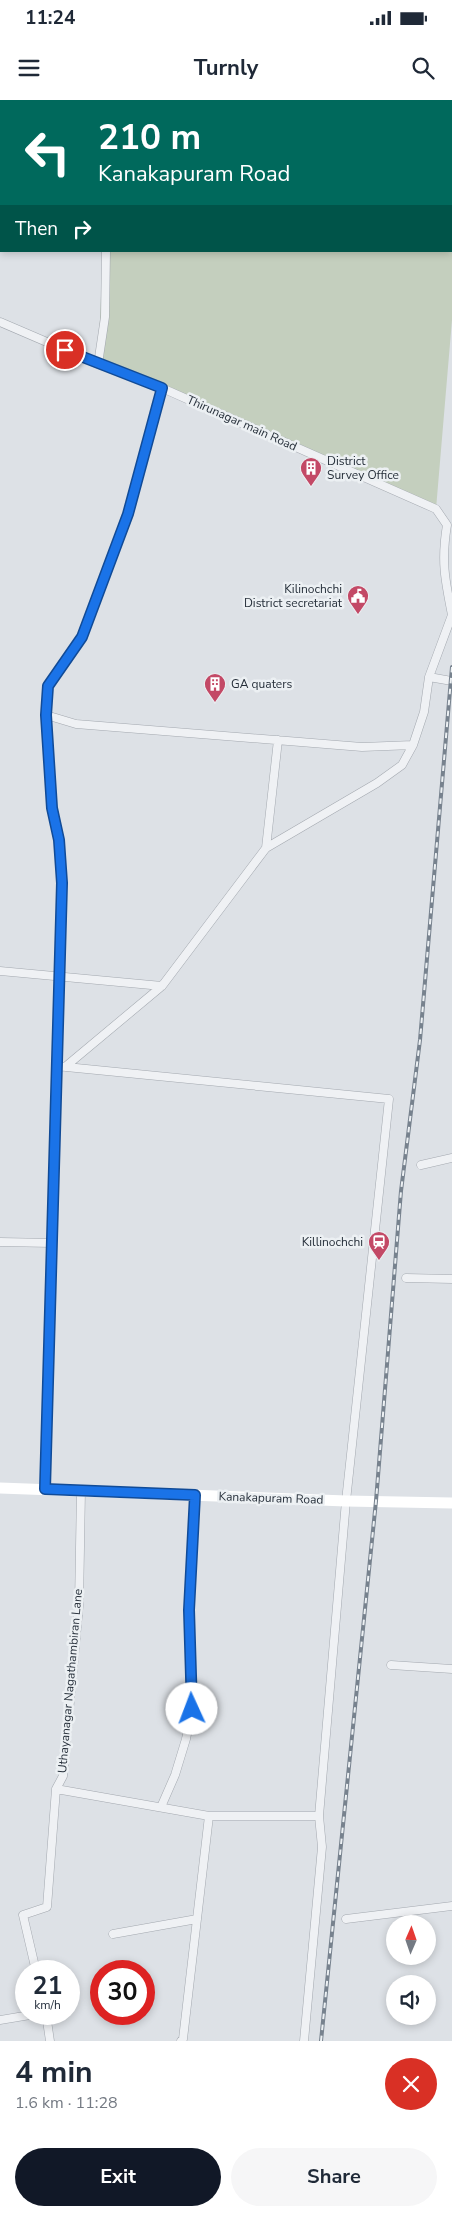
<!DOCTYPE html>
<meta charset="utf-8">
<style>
body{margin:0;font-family:"Nunito Sans",sans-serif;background:#f6f6f7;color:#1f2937;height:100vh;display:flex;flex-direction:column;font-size:19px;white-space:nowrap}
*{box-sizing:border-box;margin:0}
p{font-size:16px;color:#747a83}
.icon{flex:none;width:28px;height:28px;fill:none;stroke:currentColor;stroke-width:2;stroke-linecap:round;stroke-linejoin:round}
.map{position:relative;height:1941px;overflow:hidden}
.details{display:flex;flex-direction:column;background:#fff;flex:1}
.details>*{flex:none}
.top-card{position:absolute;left:0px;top:0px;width:452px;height:152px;box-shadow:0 2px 8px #0003;background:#00695c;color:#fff;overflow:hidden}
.needle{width:32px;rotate:2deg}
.controls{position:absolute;left:386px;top:1815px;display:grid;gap:10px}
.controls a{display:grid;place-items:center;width:50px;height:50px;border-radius:50%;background:#fff;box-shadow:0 2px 8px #0003;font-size:25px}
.speed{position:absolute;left:15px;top:1860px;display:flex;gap:10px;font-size:25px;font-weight:700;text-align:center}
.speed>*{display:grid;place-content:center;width:65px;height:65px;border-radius:50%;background:#fff;box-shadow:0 2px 8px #0003;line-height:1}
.speed small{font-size:12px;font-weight:400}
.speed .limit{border:8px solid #d22;background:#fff;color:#111}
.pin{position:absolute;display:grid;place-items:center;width:42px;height:42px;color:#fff;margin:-21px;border:2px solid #fff;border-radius:50%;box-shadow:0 1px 5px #0007}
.me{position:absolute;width:55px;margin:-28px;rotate:358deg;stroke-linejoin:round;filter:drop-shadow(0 0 4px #0008)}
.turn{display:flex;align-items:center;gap:18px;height:105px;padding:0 15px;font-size:22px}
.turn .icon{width:65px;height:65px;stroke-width:2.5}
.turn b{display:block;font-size:35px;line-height:42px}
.then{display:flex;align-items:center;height:48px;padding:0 15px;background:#0003;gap:10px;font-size:19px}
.round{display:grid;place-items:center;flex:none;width:52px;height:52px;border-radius:26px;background:#f6f6f7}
.summary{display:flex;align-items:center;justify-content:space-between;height:85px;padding:0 15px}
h1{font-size:30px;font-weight:700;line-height:38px}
.action{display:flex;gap:10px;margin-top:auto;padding:10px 15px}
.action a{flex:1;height:58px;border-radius:30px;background:#111827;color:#fff;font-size:20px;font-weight:700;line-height:58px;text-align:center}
.action a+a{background:#f6f6f7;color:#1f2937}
.status{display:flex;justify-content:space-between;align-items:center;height:35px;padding:0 25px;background:#fff;direction:ltr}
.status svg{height:14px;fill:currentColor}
header{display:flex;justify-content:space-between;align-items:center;height:65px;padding:0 15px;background:#fff;font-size:22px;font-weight:700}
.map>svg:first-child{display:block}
</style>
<div class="status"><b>11:24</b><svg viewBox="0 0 49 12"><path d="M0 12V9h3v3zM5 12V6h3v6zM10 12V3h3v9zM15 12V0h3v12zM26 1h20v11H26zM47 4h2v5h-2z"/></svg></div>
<header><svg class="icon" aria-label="menu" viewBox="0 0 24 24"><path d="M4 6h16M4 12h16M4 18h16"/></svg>Turnly<svg class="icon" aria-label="search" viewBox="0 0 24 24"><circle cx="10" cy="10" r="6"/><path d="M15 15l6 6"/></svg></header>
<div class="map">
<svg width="452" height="1941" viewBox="0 0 452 1941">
<rect width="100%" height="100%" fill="#dde1e6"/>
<path fill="#c4cfbe" d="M109 0H452V220L436 409 98 264 103 151H451V1Z"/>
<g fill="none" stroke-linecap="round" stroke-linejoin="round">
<g stroke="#a3a8af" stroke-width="9">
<path id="street" d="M111 1V0
M0 222 98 264 162 288 436 409 447 425C441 461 445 480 452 515
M98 264 105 217 106 151
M162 288 129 414 82 537 48 585 46 615 76 624 362 647 413 645 424 612 429 577
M452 515 429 577 452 581
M266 748 278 640
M0 871 162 886
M56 966 389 999 346 1401 319 1716 322 1747 304 1941
M65 967 162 886 266 748 377 683 402 665 413 645
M421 1065 452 1058
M0 1142 52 1143
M406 1178 452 1179
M45 1389 62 783 59 740 52 708 46 615
M391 1565 452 1569
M56 1689 209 1716H319
M161 1707 175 1675 186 1639 192 1609 189 1510 195 1395
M346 1819 452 1806
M113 1834 197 1819
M36 1871 23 1815 47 1807 56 1689 63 1676 79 1505 81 1390
M46 1914 50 1941
M0 1920 36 1914
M181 1941 183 1939 209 1716"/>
</g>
<use href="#street" stroke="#eff1f4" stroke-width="8"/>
<path stroke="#fff" stroke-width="11" d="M0 1388 346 1401 452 1403"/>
<g stroke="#77828e" stroke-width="4">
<path id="rail" d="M321 1941 376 1401 401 1091 420 940 452 567"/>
</g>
<use href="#rail" stroke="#ecf0f3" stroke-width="2" stroke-dasharray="5.5" stroke-linecap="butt"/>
</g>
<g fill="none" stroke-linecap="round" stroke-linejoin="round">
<g stroke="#114b97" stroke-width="12">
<path id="route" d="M65 250 162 288 128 414 82 537 48 586 46 615 52 708 59 740 62 783 45 1389 195 1395 189 1510 192 1609"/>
</g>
<use href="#route" stroke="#1a73e8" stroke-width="9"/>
</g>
<defs>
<g id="building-pin" transform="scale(1.125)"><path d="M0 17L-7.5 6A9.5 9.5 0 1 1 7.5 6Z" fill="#c34966" stroke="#ecf0f3"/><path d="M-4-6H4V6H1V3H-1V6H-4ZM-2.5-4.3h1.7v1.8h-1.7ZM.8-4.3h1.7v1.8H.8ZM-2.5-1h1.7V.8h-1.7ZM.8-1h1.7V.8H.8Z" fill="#fff"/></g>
<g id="civic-pin" transform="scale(1.125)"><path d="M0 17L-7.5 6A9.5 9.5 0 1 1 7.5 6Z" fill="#c34966" stroke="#ecf0f3"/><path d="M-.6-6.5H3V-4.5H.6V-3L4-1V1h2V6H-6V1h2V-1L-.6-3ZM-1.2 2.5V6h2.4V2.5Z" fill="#fff"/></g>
<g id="station-pin" transform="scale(1.125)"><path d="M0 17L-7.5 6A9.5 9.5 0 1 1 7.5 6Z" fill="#c34966" stroke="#ecf0f3"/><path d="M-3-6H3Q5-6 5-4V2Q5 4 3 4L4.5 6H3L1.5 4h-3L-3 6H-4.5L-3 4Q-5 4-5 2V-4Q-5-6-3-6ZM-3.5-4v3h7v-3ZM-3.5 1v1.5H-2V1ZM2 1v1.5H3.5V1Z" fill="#fff"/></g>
</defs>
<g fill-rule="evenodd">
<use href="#building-pin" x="311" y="368"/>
<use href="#civic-pin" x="358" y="496"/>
<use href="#building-pin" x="215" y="584"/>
<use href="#station-pin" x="379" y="1142"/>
</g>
<g text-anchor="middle" stroke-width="5" stroke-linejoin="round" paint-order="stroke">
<g font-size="12" fill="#27303b" stroke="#ecf0f3">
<text transform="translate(242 323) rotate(24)" y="4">Thirunagar main Road</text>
<text transform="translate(271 1398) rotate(2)" y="4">Kanakapuram Road</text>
<text transform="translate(70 1581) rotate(-85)" y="4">Uthayanagar Nagathambiran Lane</text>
</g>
<g font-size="12" fill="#27303b" stroke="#ecf0f3" text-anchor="start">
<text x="327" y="365">District<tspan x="327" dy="14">Survey Office</tspan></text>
<text x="342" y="493" text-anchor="end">Kilinochchi<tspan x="342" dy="14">District secretariat</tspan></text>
<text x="231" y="588">GA quaters</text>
<text x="363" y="1146" text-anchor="end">Killinochchi</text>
</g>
</g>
</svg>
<div class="controls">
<a><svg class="needle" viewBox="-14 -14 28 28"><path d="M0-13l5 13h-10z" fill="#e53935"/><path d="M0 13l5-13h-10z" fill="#747a83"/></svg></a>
<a><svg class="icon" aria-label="sound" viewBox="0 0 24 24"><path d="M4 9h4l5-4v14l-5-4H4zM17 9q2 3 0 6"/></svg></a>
</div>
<div class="speed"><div>21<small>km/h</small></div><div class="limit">30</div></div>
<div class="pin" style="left:65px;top:250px;background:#d93025"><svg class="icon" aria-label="arrive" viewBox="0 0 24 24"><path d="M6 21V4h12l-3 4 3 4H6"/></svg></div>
<svg class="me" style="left:192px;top:1609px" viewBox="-20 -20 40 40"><circle r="19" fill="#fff"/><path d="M0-13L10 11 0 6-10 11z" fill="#1a73e8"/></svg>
<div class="top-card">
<div class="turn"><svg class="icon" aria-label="left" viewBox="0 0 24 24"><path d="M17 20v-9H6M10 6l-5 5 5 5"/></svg><div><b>210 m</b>Kanakapuram Road</div></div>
<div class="then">Then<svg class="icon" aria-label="right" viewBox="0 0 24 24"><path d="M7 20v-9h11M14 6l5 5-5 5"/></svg></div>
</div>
</div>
<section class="details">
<div class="summary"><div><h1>4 min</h1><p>1.6 km · 11:28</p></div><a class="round" style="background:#d93025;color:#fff"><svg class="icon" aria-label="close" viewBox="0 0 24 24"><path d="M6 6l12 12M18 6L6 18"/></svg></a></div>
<div class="action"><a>Exit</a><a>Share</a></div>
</section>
